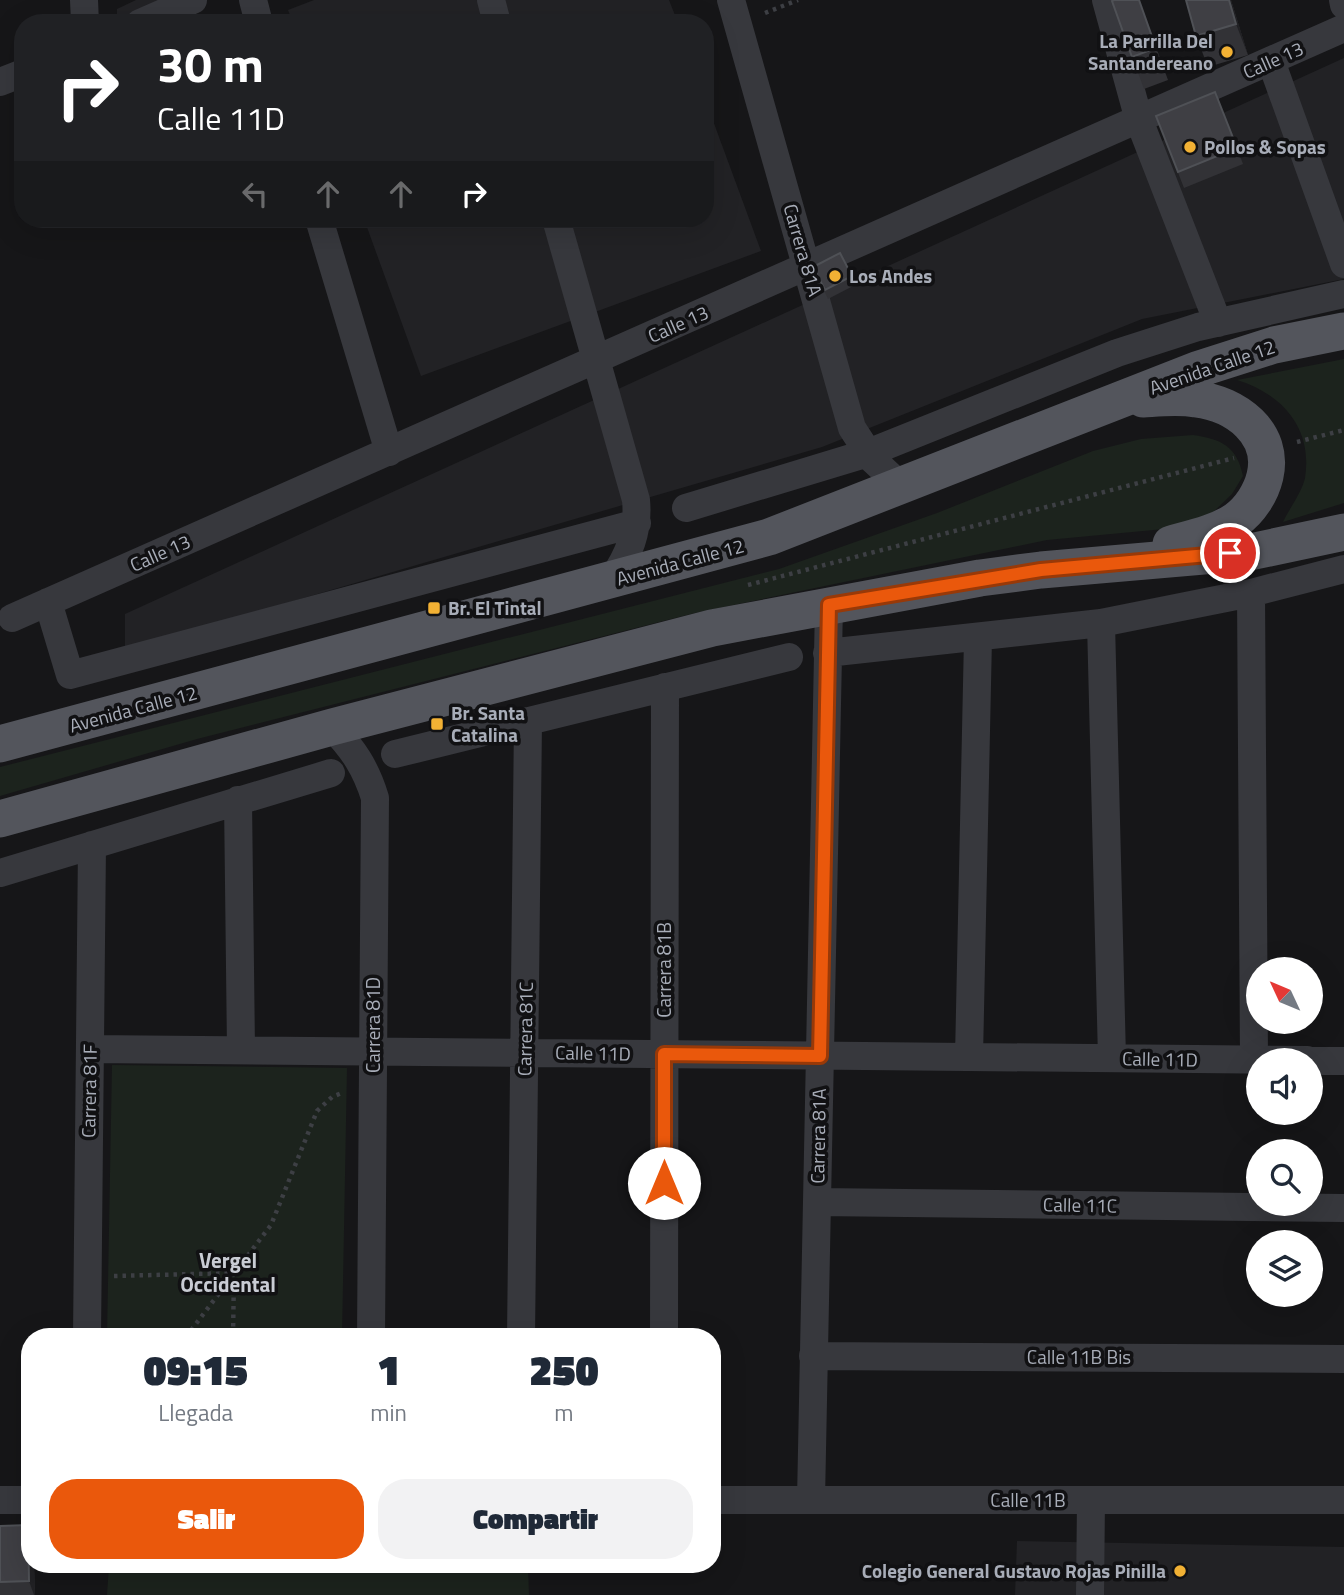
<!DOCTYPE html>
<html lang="es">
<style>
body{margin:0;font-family:"Titillium Web",sans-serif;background:#f2f2f3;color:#1f2937;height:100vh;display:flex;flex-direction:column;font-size:26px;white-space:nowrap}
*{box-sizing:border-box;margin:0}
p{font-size:23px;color:#747a83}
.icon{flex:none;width:38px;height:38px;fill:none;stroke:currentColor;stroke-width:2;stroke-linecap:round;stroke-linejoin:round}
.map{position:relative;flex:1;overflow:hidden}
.side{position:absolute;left:21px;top:1328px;width:700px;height:245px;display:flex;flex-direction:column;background:#fff;border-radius:28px;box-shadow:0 7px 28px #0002}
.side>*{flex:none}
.banner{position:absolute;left:14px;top:14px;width:700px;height:214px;border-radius:28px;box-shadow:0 7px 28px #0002;background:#202124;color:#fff;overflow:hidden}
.needle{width:46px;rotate:314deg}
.tools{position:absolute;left:1246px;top:957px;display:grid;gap:14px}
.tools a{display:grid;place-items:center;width:77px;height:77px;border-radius:50%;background:#fff;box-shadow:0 7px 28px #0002;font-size:35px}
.pin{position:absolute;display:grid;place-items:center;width:60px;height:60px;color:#fff;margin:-30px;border:4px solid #fff;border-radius:50%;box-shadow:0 2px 7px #0007}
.me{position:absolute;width:77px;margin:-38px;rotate:0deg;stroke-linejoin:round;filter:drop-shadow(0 0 5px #0008)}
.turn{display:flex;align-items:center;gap:24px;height:147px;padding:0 28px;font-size:32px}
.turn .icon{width:91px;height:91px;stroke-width:2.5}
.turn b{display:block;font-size:49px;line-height:60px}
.lanes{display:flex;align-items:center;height:66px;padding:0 28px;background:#0003;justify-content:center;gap:35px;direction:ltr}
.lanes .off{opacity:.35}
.eta{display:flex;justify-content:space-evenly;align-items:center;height:119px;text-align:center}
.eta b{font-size:42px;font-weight:800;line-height:49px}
.button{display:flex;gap:14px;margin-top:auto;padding:14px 28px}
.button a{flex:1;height:80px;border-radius:28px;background:#ea580c;color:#fff;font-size:28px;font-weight:800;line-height:80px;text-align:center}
.button a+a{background:#f2f2f3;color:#1f2937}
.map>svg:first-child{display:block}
</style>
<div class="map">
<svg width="1344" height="1595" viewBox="0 0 1344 1595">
<rect width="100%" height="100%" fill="#161618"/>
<path fill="#222225" d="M136 0H167L117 22V9Z
M314 0H669L678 23H293L288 10Z
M1344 58V279L1142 319 822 447 125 650V614Z
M705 99 761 251 421 376 364 219H705Z
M1017 1541 1344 1547V1595H1015Z"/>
<path fill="#1c231d" d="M1344 359V503L1283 522C1289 509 1302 492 1305 478 1313 428 1282 394 1237 380Z
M1193 435C1221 439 1237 446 1243 476L1232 494 1205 520 1175 528 1047 540 695 613 197 739 0 796V767L779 569 937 513 1093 451 1141 439Z
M112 1065 347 1068 342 1337H107Z
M109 1565H528L529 1595H107Z"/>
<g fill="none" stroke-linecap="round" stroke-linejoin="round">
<path stroke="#3d3f44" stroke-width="4.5" stroke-dasharray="3.5 5" stroke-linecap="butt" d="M765 13 798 0
M1297 442 1344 430
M748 585 1234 458
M114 1276 234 1273 233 1337
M186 1337 271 1225 317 1111 332 1097 344 1092"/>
<path stroke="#37383d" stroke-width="28" d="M84 0 85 23
M253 0 259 23
M491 0 497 23
M731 0 852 428 872 459 900 485
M1106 0 1139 120 1218 323
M1343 0 1344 5
M140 23 193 0
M1271 61 1344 264
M0 82 23 73
M319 219 389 452
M556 219 636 500C639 531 629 555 611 581
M686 508 868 453 1117 353 1198 327 1344 294
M1251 593 1254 1060
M48 602 70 675 637 523
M12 618 1344 28
M1101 623 1112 1058
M827 653 1101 623 1251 593 1344 569
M332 727C353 749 366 768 375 798L371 1337
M395 754 789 657
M238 800 241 1050
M0 873 331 773
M90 1049 1307 1060
M969 1057 978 638
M1311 1061H1344
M817 1202 1344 1208
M87 1337 92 845
M521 1337 528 721
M664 1337 665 687
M813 1356 1344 1359
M0 1500H30
M712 1500H1344
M811 1500 829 605
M1090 1595 1091 1500"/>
<path stroke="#53555c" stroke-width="37" d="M1143 399C1160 398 1179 396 1196 399 1236 404 1275 433 1265 476 1261 493 1250 510 1236 520 1217 533 1193 538 1171 544
M0 744 769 537 1199 369 1274 345 1344 331
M0 819 332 727 712 628 980 578 1041 570 1250 552 1344 532"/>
</g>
<path fill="#323236" d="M1139 0 1168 80 1144 89 1112 1Z
M1231 0 1248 55 1208 67 1196 36Z
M1156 116 1237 148 1243 164 1184 188Z
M813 267 852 276 855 285 828 299Z
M0 1526 30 1564H34L35 1595H0Z"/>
<path fill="#212124" d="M1229 0H1231L1248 55 1236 24Z
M28 1525 30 1529V1564H34L35 1595H34L29 1581Z"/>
<path fill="#3f3f44" stroke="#4f5156" stroke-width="2" d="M1114 0H1139L1156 48 1132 57 1112 1Z
M1186 0H1229L1236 24 1196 36Z
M1215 92 1237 148 1178 172 1156 116Z
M840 253 852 276 825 290 813 267Z
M28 1525 29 1581 0 1582V1526Z"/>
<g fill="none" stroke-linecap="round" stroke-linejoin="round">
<g stroke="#983908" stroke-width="18">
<path id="route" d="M664 1183V1054L820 1056 829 605 1041 570 1230 553"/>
</g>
<use href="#route" stroke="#ea580c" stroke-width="12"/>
</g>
<g fill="#f2b134" stroke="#111113" stroke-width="2.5">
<circle cx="1227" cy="52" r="7"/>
<circle cx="1190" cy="147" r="7"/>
<circle cx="835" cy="276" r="7"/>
<rect x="427" y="601" width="14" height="14" rx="3.5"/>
<rect x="430" y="717" width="14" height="14" rx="3.5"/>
<circle cx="1180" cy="1571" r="7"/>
</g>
<g text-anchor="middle" stroke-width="7" stroke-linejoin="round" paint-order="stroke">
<g font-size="19" font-weight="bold" fill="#a8adb8" stroke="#111113" text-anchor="start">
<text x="1213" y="48" text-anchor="end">La Parrilla Del<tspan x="1213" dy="22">Santandereano</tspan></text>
<text x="1204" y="154">Pollos &amp; Sopas</text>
<text x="849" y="283">Los Andes</text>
<text x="448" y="615">Br. El Tintal</text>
<text x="451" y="720">Br. Santa<tspan x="451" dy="22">Catalina</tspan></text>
<text x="1166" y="1578" text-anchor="end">Colegio General Gustavo Rojas Pinilla</text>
</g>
<g font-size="19" fill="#a8adb8" stroke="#111113">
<text transform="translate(1273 60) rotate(-24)" y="7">Calle 13</text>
<text transform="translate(803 250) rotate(74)" y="7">Carrera 81A</text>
<text transform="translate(678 324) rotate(-24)" y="7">Calle 13</text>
<text transform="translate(1212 367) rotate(-19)" y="7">Avenida Calle 12</text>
<text transform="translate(160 553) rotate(-24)" y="7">Calle 13</text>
<text transform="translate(680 562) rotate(-15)" y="7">Avenida Calle 12</text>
<text transform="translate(133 709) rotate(-15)" y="7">Avenida Calle 12</text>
<text transform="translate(664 970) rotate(-90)" y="7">Carrera 81B</text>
<text transform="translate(373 1025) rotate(-90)" y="7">Carrera 81D</text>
<text transform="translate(525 1029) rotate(-89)" y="7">Carrera 81C</text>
<text transform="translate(593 1053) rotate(1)" y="7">Calle 11D</text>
<text transform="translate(1160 1059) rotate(1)" y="7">Calle 11D</text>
<text transform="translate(89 1091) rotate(-89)" y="7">Carrera 81F</text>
<text transform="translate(818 1136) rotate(-89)" y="7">Carrera 81A</text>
<text transform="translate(1080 1205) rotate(1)" y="7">Calle 11C</text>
<text x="1079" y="1364">Calle 11B Bis</text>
<text x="1028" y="1507">Calle 11B</text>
</g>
<g font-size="21" font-weight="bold" fill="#c9ccd4" stroke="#111113">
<text x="228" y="1268">Vergel<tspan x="228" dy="24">Occidental</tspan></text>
</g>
</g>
</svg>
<div class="tools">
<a><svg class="needle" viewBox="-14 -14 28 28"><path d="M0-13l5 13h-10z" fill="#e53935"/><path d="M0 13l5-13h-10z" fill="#747a83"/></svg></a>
<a><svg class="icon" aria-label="sound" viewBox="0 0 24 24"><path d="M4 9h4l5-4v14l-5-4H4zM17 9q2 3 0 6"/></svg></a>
<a><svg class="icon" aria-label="search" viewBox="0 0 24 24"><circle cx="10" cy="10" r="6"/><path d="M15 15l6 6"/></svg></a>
<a><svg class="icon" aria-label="layers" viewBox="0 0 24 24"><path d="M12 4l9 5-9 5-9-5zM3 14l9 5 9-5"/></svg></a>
</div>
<div class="pin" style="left:1230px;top:553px;background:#d93025"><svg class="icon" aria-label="arrive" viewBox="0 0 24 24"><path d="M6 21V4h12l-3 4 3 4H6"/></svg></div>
<svg class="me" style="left:664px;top:1183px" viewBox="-20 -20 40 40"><circle r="19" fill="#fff"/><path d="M0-13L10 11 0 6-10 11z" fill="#ea580c"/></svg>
<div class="banner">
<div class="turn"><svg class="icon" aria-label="right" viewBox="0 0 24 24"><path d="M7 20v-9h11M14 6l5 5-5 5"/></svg><div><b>30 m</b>Calle 11D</div></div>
<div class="lanes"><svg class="icon off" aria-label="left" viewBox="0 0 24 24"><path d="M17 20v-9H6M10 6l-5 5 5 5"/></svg><svg class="icon off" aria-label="ahead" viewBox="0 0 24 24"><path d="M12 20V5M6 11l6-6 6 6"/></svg><svg class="icon off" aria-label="ahead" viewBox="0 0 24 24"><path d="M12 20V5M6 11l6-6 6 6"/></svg><svg class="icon" aria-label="right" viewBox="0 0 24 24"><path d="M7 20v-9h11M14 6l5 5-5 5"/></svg></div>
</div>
<section class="side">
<div class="eta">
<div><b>09:15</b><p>Llegada</p></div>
<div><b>1</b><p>min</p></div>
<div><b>250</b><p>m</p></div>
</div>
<div class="button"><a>Salir</a><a>Compartir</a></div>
</section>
</div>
